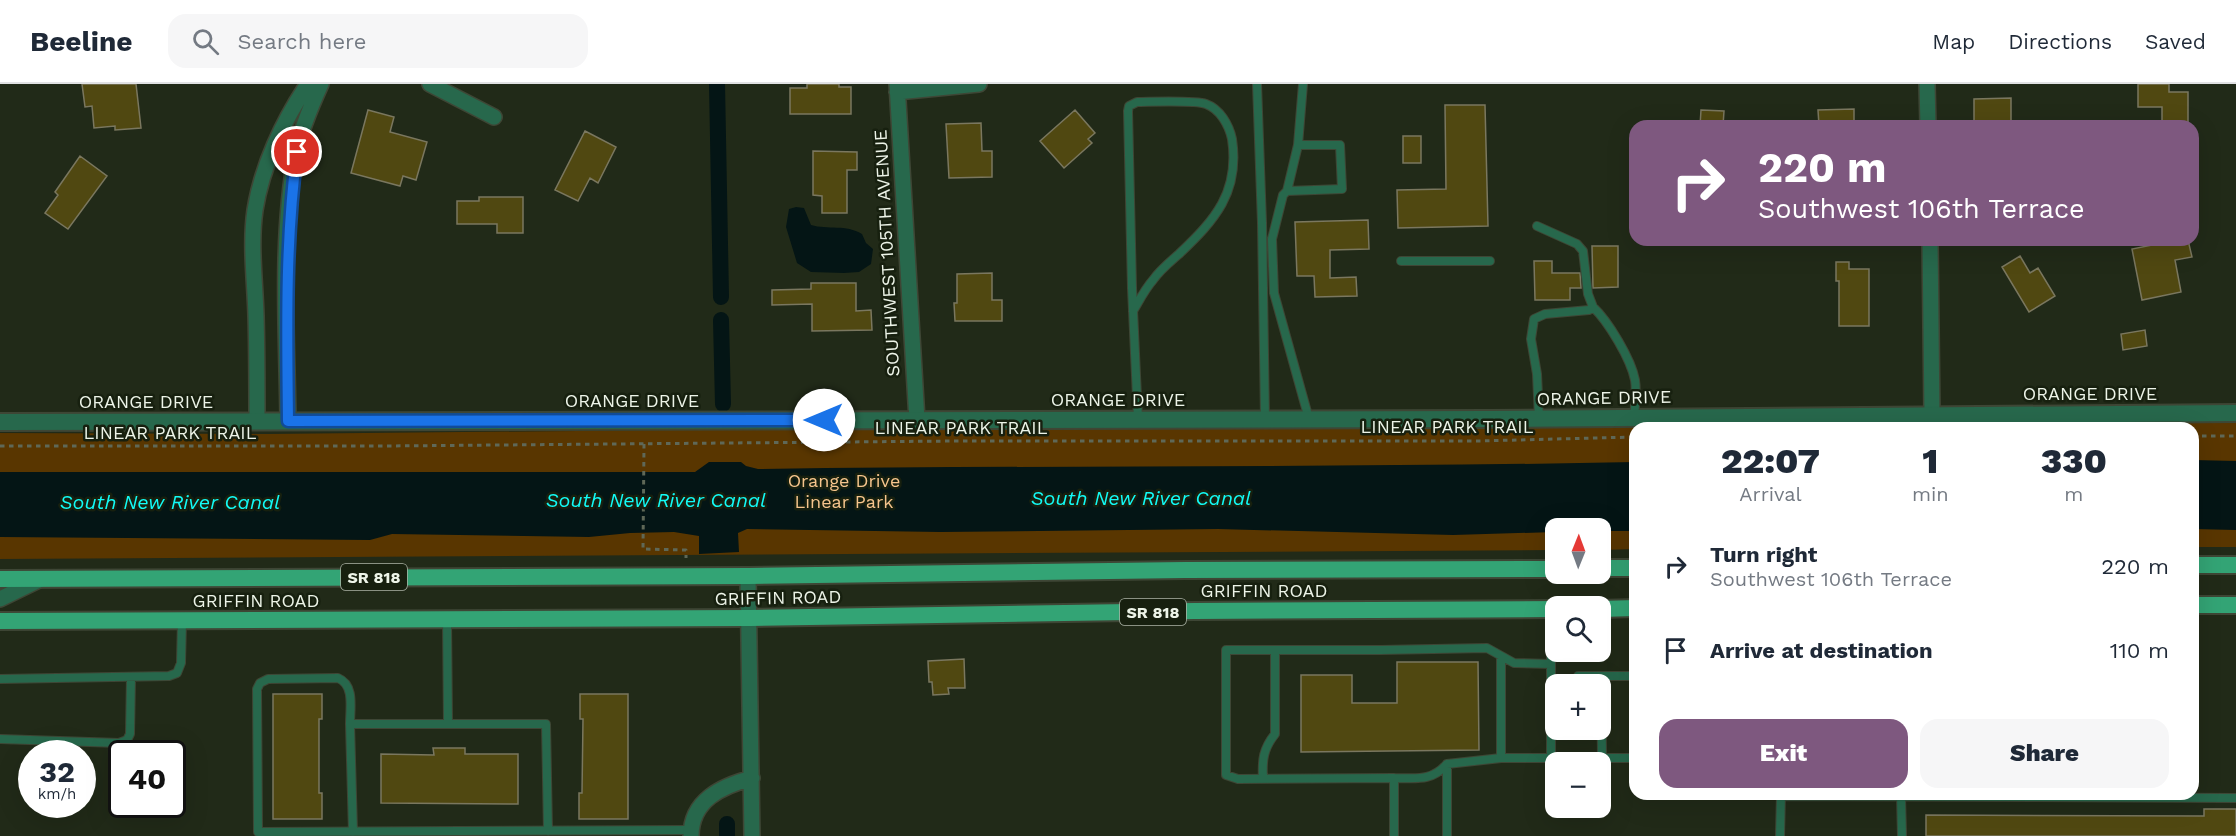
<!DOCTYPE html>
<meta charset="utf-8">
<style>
body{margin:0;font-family:"Work Sans",sans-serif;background:#f6f6f7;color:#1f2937;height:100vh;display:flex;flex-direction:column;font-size:22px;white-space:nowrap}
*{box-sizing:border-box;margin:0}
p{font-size:20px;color:#747a83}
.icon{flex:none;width:33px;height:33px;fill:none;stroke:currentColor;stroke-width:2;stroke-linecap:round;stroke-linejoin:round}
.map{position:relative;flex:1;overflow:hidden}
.details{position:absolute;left:1629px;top:338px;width:570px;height:378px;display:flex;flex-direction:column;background:#fff;border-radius:18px;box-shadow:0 6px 24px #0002}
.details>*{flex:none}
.hud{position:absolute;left:1629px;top:36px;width:570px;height:126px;border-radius:18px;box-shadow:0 6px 24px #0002;background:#7e587f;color:#fff;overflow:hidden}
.needle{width:39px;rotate:1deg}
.fabs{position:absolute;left:1545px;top:434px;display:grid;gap:12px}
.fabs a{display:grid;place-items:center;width:66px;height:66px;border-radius:12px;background:#fff;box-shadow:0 6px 24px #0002;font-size:30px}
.speed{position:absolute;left:18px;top:656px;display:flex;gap:12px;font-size:30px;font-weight:700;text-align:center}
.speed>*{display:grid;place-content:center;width:78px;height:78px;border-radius:50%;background:#fff;box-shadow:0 6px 24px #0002;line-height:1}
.speed small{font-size:15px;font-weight:400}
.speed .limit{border:3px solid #111;border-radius:9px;background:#fff;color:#111}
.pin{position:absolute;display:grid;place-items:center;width:51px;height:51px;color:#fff;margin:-26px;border:3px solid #fff;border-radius:50%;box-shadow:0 2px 6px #0007}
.me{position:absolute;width:66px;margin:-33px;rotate:270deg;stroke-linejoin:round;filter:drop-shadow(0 0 4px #0008)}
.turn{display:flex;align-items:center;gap:21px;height:126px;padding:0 30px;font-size:27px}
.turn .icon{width:78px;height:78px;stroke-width:2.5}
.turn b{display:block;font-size:42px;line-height:51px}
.eta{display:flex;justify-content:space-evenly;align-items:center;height:102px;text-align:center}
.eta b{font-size:36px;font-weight:800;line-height:42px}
.button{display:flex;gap:12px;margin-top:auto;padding:12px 30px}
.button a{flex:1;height:69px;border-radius:18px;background:#7e587f;color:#fff;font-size:24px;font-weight:800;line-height:69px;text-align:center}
.button a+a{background:#f6f6f7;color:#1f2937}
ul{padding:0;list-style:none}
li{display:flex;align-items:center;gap:18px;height:84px;padding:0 30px}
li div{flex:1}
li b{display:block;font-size:22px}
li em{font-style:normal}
header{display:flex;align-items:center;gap:36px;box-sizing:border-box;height:84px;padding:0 30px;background:#fff;border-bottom:2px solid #e0e1e3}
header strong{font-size:28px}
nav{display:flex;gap:33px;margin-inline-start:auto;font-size:21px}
.search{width:420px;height:54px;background:#f6f6f7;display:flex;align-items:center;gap:15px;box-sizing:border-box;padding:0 21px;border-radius:18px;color:#747a83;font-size:22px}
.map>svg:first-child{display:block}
</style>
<header>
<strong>Beeline</strong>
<div class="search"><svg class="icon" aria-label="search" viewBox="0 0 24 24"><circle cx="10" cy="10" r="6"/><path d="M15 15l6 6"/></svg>Search here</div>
<nav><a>Map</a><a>Directions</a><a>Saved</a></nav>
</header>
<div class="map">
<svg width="2236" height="752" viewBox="0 0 2236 752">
<rect width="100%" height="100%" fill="#212a18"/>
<path fill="#593600" d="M2098 338H2236V463H2193V344H1635V465L1601 466 1600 444H1556L1555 466 0 475V349L268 350 977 343Z"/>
<path fill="#041515" d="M796 123 804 124 811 141C828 146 846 140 862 150L866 159 873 165 871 180 859 188 844 189 811 188 797 179 786 143 789 125Z
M2193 376 2236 377V446L2193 445Z
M709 378H741L746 382 758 385C1050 381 1343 384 1635 378V447H1601L1600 444H1556L1555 448 1453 451 1218 445 940 448 747 445 738 449 739 468 699 470V452L674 448 630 449 589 453 392 450 370 456 0 453V388H695Z"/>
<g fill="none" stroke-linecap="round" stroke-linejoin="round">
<path stroke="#041515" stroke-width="16" d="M717 0 721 213
M721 236 723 320
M727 740V752"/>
</g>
<path fill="#504811" stroke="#7a775f" stroke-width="1.5" d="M82 0H136L141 44 115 46V42L94 44 92 22 85 23Z
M807 0H839V3H851V30H790V4H807Z
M2138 0H2169V8H2188V42H2162V23H2138Z
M2011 14V42H1974V15Z
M1445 21H1485L1488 142 1398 144 1397 106 1446 105Z
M1854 25V42H1819L1818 26Z
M368 26 394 33 390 48 427 58 416 96 403 92 400 102 351 89Z
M1075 26 1095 49 1088 55 1092 59 1064 84 1040 57Z
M1701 26 1724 27 1723 42H1700Z
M981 39 982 67H992V93L949 94 946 40Z
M585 47 616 63 598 99 590 94 578 117 555 106Z
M1403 52H1421V79H1403Z
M813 67 857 68V86H847V129H822V112L813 111Z
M80 72 107 92 68 145 45 129 58 111 55 108Z
M479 113H523V149H497V140H457V117H479Z
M1368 136 1369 165 1330 166V194L1356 193 1357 212 1315 213 1314 192H1297L1295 138Z
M2177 156H2188L2192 173 2175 176 2181 208 2142 216 2132 165Z
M1592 162H1618V203L1593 204Z
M2020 172 2030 189 2038 184 2055 212 2029 228 2002 183Z
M1534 177H1552V189H1580L1581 204H1570V216H1535Z
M1836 178H1849V185H1869V242H1839V197H1836Z
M992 189V216H1002V237H955L954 219H957V190Z
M811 199H856V227L871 226 872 246 812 247V220L772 221V206L811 205Z
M2145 246 2147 262 2123 266 2121 250Z
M964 575 965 604H948L949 610 933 611 932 598H929L928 577Z
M1397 578H1478L1479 666 1301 668V591H1352V619H1397Z
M273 610H322V635H319V709H322V735H273Z
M580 610H628V735H579V709H582L583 635H580Z
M433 664H465V670H518V720L381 719V670L434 671Z
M2204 725H2236V752H1926V731L2204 732Z"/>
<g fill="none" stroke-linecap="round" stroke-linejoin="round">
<g stroke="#3e4635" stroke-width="10">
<path id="service" d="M1257 0 1262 139 1265 335
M1298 61 1303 0
M1287 107 1298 61H1340L1342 105 1287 107 1283 111 1272 155 1274 209 1309 335
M1537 142 1577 160 1583 167 1588 210 1593 223 1589 226 1545 230 1534 235 1531 255 1537 290 1539 334
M1401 177H1490
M1593 223C1608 237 1631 275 1635 296 1637 308 1635 321 1634 333
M1133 227C1139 217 1145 205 1153 196 1160 186 1170 178 1179 170 1215 136 1240 108 1232 55 1229 41 1220 25 1206 20 1195 16 1150 18 1137 18L1129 22 1128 27 1132 204 1138 335
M447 536 448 640H350C350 624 355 601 338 594L268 595 260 599 257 605 258 748 691 746
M1501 573V674
M1578 592H1601
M0 595 169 592 177 589 181 579 182 536
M350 640 353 748
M448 640H546L548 747
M0 655 119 659 127 656 130 650 131 593
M1551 674V525
M1602 674 1601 592H1635
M1394 694 1238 695 1226 691V566H1380L1487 564 1514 579 1551 580
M1263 695C1262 676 1263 665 1275 650V566
M1781 712 2236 714
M1901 712 1902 752
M1394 752V694C1416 694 1431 698 1447 680
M1447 752V680L1501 674H1635
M1780 752 1781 710"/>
</g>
<g stroke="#3e4635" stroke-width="18">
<path id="minor" d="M430 0 494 33
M897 0 917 336
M1927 0 1928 42
M897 8 979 0
M1930 156 1932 331
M257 337C257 302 257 267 256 232 255 197 250 161 255 126 262 82 283 37 308 0
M288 337C287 248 280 156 296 69 301 45 311 22 321 0
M748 492 752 752
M0 515 41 495
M691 752C691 716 722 702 752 694"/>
</g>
<g stroke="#3e4635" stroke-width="20">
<path id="tertiary" d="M0 338 1489 335 2236 329"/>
</g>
<g stroke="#3e4635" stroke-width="20">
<path id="primary" d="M2193 481H2236
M1600 484H1635
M0 495 748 492 1185 486 1556 485
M2193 521H2236
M1600 525 1635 524
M0 537 750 534 1194 527 1556 525"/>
</g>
<path stroke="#5f6857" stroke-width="3" stroke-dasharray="4.5 4.5" stroke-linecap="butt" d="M2193 352H2236
M644 360 643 465 686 466V474
M0 362H385L955 357H1478L1635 353"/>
<use href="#service" stroke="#27684c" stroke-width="8"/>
<use href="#minor" stroke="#27684c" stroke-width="15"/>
<use href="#tertiary" stroke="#27684c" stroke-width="16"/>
<use href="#primary" stroke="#33a475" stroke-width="16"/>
</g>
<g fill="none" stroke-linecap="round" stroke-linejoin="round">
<g stroke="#114b97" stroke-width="15">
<path id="route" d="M297 68C285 159 287 246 288 337L824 336"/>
</g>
<use href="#route" stroke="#1a73e8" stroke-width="10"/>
</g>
<g text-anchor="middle" stroke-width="5" stroke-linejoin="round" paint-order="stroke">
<g fill="#17200f" stroke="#adb4a7" stroke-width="1.5">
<rect x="341" y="480" width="66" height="26" rx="4.5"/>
<rect x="1120" y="515" width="66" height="26" rx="4.5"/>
</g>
<g font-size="16" font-weight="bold" fill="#edf4e8">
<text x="374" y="499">SR 818</text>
<text x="1153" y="534">SR 818</text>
</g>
<g font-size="18" fill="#edf4e8" stroke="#17200f">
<text transform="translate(887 169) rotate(-93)" y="6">SOUTHWEST 105TH AVENUE</text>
<text x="2090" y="316">ORANGE DRIVE</text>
<text transform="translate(1604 314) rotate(-1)" y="6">ORANGE DRIVE</text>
<text x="1118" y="322">ORANGE DRIVE</text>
<text x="632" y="323">ORANGE DRIVE</text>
<text x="146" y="324">ORANGE DRIVE</text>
<text x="1447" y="349">LINEAR PARK TRAIL</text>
<text x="961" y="350">LINEAR PARK TRAIL</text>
<text x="170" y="355">LINEAR PARK TRAIL</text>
<text x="1264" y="513">GRIFFIN ROAD</text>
<text transform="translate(778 514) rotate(-1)" y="6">GRIFFIN ROAD</text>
<text x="256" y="523">GRIFFIN ROAD</text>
</g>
<g font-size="18" fill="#f6c58d" stroke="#17200f">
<text x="844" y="403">Orange Drive<tspan x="844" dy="21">Linear Park</tspan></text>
</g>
<g font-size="20" font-style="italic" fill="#12fbf6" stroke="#17200f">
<text x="1141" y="421">South New River Canal</text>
<text x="656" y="423">South New River Canal</text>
<text x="170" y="425">South New River Canal</text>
</g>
</g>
</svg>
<div class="fabs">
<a><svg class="needle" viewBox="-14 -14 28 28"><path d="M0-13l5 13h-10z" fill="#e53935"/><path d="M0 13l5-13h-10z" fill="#747a83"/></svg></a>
<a><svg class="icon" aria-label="search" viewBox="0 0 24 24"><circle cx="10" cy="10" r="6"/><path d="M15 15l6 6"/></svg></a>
<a>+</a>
<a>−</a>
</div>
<div class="speed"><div>32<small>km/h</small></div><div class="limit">40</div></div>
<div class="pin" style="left:297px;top:68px;background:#d93025"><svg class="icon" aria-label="arrive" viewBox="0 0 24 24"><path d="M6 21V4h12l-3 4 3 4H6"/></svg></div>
<svg class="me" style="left:824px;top:336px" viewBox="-20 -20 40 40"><circle r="19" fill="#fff"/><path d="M0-13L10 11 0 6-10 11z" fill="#1a73e8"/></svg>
<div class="hud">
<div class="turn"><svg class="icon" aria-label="right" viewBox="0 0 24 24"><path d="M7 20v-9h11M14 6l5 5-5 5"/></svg><div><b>220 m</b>Southwest 106th Terrace</div></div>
</div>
<section class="details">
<div class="eta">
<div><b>22:07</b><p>Arrival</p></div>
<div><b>1</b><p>min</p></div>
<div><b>330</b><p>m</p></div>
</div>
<ul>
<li><svg class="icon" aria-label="right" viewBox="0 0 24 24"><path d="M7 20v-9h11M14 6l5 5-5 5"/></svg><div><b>Turn right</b><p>Southwest 106th Terrace</p></div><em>220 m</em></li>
<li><svg class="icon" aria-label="arrive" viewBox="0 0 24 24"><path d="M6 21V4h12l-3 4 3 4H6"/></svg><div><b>Arrive at destination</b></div><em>110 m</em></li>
</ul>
<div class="button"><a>Exit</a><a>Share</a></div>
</section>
</div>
